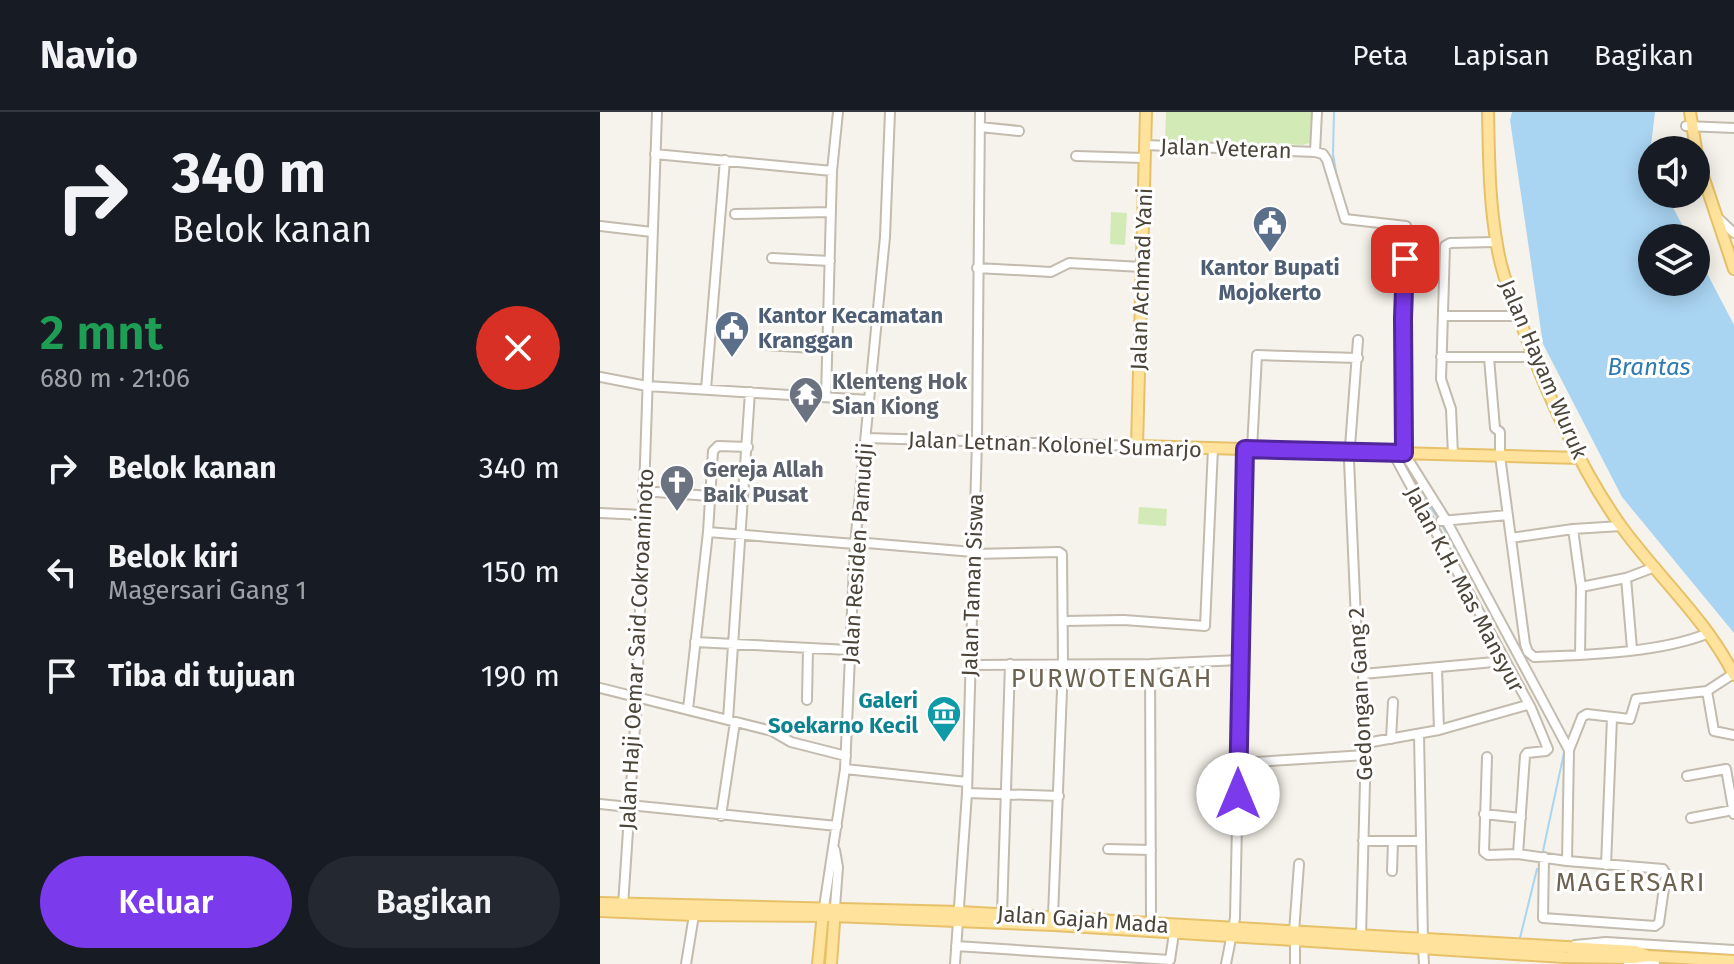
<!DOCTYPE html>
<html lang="id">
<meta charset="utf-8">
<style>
body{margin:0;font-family:"Fira Sans",sans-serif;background:#242831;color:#f1f3f6;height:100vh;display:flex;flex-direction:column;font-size:30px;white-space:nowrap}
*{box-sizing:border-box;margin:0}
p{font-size:26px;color:#9ea1a6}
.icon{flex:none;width:44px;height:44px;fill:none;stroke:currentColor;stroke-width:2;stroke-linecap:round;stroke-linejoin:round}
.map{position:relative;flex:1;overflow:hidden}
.panel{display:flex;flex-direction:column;background:#171b24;width:600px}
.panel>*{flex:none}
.banner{background:#171b24;color:#f1f3f6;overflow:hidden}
.buttons{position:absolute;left:1038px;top:24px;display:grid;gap:16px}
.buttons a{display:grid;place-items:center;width:72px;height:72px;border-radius:50%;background:#171b24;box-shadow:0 4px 20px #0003;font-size:40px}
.pin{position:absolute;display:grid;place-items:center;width:68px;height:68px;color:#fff;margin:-34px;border-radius:16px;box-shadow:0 4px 12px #0006}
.me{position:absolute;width:88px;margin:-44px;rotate:0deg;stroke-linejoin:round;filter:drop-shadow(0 0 6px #0008)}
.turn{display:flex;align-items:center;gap:28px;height:168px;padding:0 40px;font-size:36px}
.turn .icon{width:104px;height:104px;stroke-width:2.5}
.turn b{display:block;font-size:56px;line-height:68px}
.round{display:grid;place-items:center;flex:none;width:84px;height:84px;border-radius:42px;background:#242831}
.headline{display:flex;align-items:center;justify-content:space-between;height:136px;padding:0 40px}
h1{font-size:48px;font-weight:600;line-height:60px;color:#1e9e55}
.action{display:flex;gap:16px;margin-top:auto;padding:16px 40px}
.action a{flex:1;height:92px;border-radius:48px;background:#7c3aed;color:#fff;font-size:32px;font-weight:600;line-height:92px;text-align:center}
.action a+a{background:#242831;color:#f1f3f6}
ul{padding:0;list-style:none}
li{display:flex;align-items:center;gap:24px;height:104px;padding:0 40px}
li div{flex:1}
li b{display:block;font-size:30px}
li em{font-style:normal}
header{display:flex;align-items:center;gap:48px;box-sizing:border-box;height:112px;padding:0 40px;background:#171b24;border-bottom:2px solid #363941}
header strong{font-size:38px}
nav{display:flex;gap:44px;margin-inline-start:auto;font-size:28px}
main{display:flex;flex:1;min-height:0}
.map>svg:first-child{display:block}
</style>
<header>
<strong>Navio</strong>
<nav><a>Peta</a><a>Lapisan</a><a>Bagikan</a></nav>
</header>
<main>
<section class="panel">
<div class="banner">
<div class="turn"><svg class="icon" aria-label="right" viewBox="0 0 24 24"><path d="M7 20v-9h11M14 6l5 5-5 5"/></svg><div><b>340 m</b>Belok kanan</div></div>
</div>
<div class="headline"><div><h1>2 mnt</h1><p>680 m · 21:06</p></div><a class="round" style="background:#d93025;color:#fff"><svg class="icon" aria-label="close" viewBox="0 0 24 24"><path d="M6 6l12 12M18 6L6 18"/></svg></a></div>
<ul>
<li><svg class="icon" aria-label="right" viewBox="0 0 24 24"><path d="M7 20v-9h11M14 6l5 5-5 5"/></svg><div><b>Belok kanan</b></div><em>340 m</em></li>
<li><svg class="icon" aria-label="left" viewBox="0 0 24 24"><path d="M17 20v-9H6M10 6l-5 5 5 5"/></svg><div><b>Belok kiri</b><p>Magersari Gang 1</p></div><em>150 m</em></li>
<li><svg class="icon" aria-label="arrive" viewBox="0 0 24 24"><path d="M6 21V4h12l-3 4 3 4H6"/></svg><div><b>Tiba di tujuan</b></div><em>190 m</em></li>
</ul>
<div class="action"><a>Keluar</a><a>Bagikan</a></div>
</section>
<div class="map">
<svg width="1134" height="852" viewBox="0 0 1134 852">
<rect width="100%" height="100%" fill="#f6f3ec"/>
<path fill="#d2eab5" d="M566 0H713L712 30 703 33 565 28Z
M511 100 527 101 525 133 510 132Z
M539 395 567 397 566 414 538 412Z"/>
<path fill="#a9d4f2" d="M912 0H1055L1049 50 1052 56V82H1066L1089 126H1052V170H1096V140L1134 213V521L1022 385 943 232 910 8Z"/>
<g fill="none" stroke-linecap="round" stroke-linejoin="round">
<path stroke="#a9d4f2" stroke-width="2" d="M734 0 733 42 737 66
M816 376 838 406
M841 412 868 458
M943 739 965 636
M920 826 937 757"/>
<g stroke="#c2bbae" stroke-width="12">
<path id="minor" d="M1086 14 1134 16
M380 15 419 19
M545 33 715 40 717 0
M715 40 723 42 727 48 745 107 806 114 803 206 804 341 846 408 969 638
M55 42 232 59
M476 44 544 46
M135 102 230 100
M1117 105 1134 121
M0 114 52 120
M172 146 230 149
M377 156 451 160 469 151 542 155
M843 204H919
M758 228 749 348 756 508 763 562 766 631 761 824
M167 233 228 237
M841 245H934
M889 246 895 316 900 320V344L925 532 928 540 934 545C987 543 1060 541 1109 521
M0 265 47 274 269 288
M106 277 125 48
M226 285 232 59 238 0
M266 326 537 334
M652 337 657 243 758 246
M793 341 931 596 948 637 946 639 927 641 925 644 918 742
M853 343 851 297 841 267 845 134 850 131 896 130
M43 379 109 384
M0 401 43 403
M841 409 908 403
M973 417 981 475 980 543
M108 420 255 432
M911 426 973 417 1021 414
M255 430 373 440
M373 442 459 440 462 442 463 553 453 804
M1026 466 1032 537
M981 475 1026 466 1055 455
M464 509 524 508 605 514 613 336
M95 530 249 538
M550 552 551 812
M370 553 550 552 640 548
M837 556 839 618
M763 562 905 549
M0 576 172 619 191 630 246 644
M1107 579 1114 619 1134 623
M207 588 208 537
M88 597 108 420 113 339 118 334 148 335
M128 608 150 280
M819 622 823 827
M791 627 793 590
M766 631 839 618 927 593
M887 645 884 740 888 743 918 742 967 749 1063 757 1066 762 1059 811 1055 814 943 806 944 745
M639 651 766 643
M245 657 367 670
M1087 664 1126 657 1134 702
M367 681 459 684
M0 692 29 695
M29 693 237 714
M884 702 921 706
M121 704 135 610
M1091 706 1133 698
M763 729H821
M508 737 551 738
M235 738 238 755 235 795
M967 749 969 638 982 605 987 602 1030 607 1036 587 1107 579 1133 562
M1006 753 1012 606
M792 759 793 729
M23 794 37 584 57 0
M224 795 245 657 255 432 285 125 290 0
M402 802 410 552
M694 820 699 752
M975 833 1006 830 1134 838
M356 834 570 848 574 821
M823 836 824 852
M1028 850 1055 852
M86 852 94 803
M355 852 367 681 377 329 380 0
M626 852 635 806 645 337
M695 852V828"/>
</g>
<g stroke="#e6c16a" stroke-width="14">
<path id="major" d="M546 0 537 334 980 346
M888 0C889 44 889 89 897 133 901 160 911 183 920 208 943 274 980 357 1021 414 1058 465 1106 507 1134 563
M1090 0 1098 49 1134 157
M0 791 360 800 1035 839 1045 843
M0 799 94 803 234 804 454 813 964 845 1034 846 1047 844 1134 849
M218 852 223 801
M231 852 235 797"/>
</g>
<use href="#minor" stroke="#fff" stroke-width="8"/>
<use href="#major" stroke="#ffe39c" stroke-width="10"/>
</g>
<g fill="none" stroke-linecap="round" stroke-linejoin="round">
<g stroke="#51269a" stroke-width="20">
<path id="route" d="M638 682 645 337 804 341 803 206 805 147"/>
</g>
<use href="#route" stroke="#7c3aed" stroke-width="14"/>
</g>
<defs>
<g id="civic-pin" transform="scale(1.8)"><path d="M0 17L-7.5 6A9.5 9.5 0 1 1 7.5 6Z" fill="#5c6f8a" stroke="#fff"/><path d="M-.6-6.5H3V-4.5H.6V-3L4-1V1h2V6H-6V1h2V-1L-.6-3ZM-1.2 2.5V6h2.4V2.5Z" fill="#fff"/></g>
<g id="temple-pin" transform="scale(1.8)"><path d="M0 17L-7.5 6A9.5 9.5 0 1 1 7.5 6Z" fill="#6b7280" stroke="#fff"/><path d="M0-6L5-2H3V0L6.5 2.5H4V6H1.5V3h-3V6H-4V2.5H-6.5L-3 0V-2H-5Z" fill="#fff"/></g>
<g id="church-pin" transform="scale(1.8)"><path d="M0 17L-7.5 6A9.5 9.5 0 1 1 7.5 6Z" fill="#6b7280" stroke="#fff"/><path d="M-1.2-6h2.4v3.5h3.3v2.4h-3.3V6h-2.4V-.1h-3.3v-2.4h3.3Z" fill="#fff"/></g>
<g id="museum-pin" transform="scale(1.8)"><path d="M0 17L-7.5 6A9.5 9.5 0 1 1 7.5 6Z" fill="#0f9aa8" stroke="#fff"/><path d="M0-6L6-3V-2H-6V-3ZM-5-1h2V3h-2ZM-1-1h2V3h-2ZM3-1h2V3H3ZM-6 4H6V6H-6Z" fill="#fff"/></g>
</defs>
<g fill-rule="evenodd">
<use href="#civic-pin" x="670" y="111"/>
<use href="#civic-pin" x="132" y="216"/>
<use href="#temple-pin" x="206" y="282"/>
<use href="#church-pin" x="77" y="370"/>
<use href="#museum-pin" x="344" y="601"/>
</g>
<g text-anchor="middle" stroke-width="6" stroke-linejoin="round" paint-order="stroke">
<g font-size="22" fill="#4b4439" stroke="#fff">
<text transform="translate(626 36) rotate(2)" y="8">Jalan Veteran</text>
<text transform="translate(541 167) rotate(-88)" y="8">Jalan Achmad Yani</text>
<text transform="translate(944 257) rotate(67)" y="8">Jalan Hayam Wuruk</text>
<text transform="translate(455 332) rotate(2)" y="8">Jalan Letnan Kolonel Sumarjo</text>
<text transform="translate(257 441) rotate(-86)" y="8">Jalan Residen Pamudji</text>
<text transform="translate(372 473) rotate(-88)" y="8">Jalan Taman Siswa</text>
<text transform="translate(865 477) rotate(62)" y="8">Jalan K.H. Mas Mansyur</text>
<text transform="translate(36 537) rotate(-87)" y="8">Jalan Haji Oemar Said Cokroaminoto</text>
<text transform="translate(760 582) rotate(-93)" y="8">Gedongan Gang 2</text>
<text transform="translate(483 807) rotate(4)" y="8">Jalan Gajah Mada</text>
</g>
<g font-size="22" font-weight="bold" fill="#4e5e75" stroke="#fff">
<text x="670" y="163">Kantor Bupati<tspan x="670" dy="25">Mojokerto</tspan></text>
<text x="158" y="211" text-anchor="start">Kantor Kecamatan<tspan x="158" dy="25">Kranggan</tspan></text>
</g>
<g font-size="22" font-weight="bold" fill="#5b616d" stroke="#fff" text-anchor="start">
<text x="232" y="277">Klenteng Hok<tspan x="232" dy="25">Sian Kiong</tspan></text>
<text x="103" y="365">Gereja Allah<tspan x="103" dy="25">Baik Pusat</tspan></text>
</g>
<g font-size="22" font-weight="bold" fill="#0d838f" stroke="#fff" text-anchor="end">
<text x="318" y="596">Galeri<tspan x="318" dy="25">Soekarno Kecil</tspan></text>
</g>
<g font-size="24" font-style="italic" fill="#2e7ab2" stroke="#fff">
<text x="1049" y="263">Brantas</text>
</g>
<g font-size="26" letter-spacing="2" fill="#6e6250" stroke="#fff">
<text x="512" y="575">PURWOTENGAH</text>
<text x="1031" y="779">MAGERSARI</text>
</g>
</g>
</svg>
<div class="buttons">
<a><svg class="icon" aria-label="sound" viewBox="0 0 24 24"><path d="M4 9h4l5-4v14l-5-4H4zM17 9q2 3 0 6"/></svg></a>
<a><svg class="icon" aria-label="layers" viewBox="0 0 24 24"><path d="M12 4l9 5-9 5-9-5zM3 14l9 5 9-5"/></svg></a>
</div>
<div class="pin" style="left:805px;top:147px;background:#d93025"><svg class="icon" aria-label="arrive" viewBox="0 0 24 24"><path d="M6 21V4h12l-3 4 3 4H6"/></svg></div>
<svg class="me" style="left:638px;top:682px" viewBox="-20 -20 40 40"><circle r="19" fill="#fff"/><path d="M0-13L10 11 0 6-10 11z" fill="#7c3aed"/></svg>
</div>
</main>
